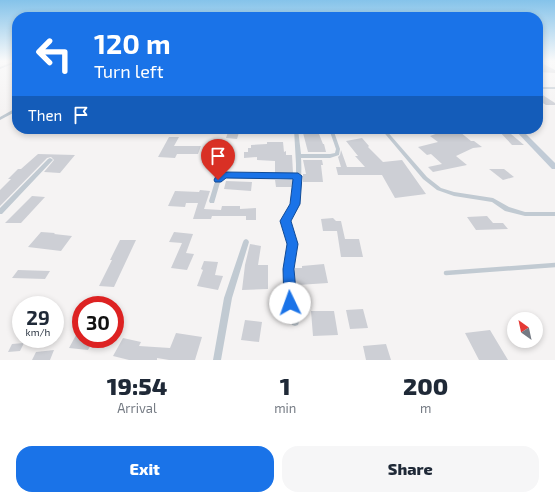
<!DOCTYPE html>
<style>
body{margin:0;font-family:"Exo 2",sans-serif;background:#f6f6f7;color:#1f2937;height:100vh;display:flex;flex-direction:column;font-size:15px;white-space:nowrap}
*{box-sizing:border-box;margin:0}
p{font-size:13px;color:#747a83}
.icon{flex:none;width:22px;height:22px;fill:none;stroke:currentColor;stroke-width:2;stroke-linecap:round;stroke-linejoin:round}
.map{position:relative;height:360px;overflow:hidden}
.side{display:flex;flex-direction:column;background:#fff;flex:1}
.side>*{flex:none}
.guide{position:absolute;left:12px;top:12px;width:531px;height:122px;border-radius:16px;box-shadow:0 2px 6px #0003;background:#1a73e8;color:#fff;overflow:hidden}
.needle{width:26px;rotate:327deg}
.tools{position:absolute;left:507px;top:312px;display:grid;gap:8px}
.tools a{display:grid;place-items:center;width:36px;height:36px;border-radius:50%;background:#fff;box-shadow:0 2px 6px #0003;font-size:20px}
.speed{position:absolute;left:12px;top:296px;display:flex;gap:8px;font-size:20px;font-weight:700;text-align:center}
.speed>*{display:grid;place-content:center;width:52px;height:52px;border-radius:50%;background:#fff;box-shadow:0 2px 6px #0003;line-height:1}
.speed small{font-size:10px;font-weight:400}
.speed .limit{border:6px solid #d22;background:#fff;color:#111}
.pin{position:absolute;display:grid;place-items:center;width:34px;height:34px;color:#fff;margin:-41px -17px;border-radius:50% 50% 50% 0;rotate:-45deg;box-shadow:0 0 4px #0007}
.pin .icon{rotate:45deg}
.me{position:absolute;width:44px;margin:-22px;rotate:357deg;stroke-linejoin:round;filter:drop-shadow(0 0 3px #0008)}
.turn{display:flex;align-items:center;gap:14px;height:84px;padding:0 16px;font-size:18px}
.turn .icon{width:52px;height:52px;stroke-width:2.5}
.turn b{display:block;font-size:28px;line-height:34px}
.then{display:flex;align-items:center;height:38px;padding:0 16px;background:#0003;gap:8px;font-size:15px}
.eta{display:flex;justify-content:space-evenly;align-items:center;height:68px;text-align:center}
.eta b{font-size:24px;font-weight:800;line-height:28px}
.cta{display:flex;gap:8px;margin-top:auto;padding:8px 16px}
.cta a{flex:1;height:46px;border-radius:16px;background:#1a73e8;color:#fff;font-size:16px;font-weight:800;line-height:46px;text-align:center}
.cta a+a{background:#f6f6f7;color:#1f2937}
.map>svg:first-child{display:block}
</style>
<div class="map">
<svg width="555" height="360" viewBox="0 0 555 360">
<rect width="100%" height="100%" fill="#f5f3f3"/>
<path fill="#cdcfd5" d="M538 61 555 70V73L538 72Z
M538 92 555 103V105H546L538 100Z
M229 129H240L237 139 226 138Z
M302 129H317L323 144H324L326 152H308Z
M438 129H451L454 132H460L471 141H474L482 147 473 148 456 156 467 165 433 172 428 167 442 164 431 154 427 155 418 147 438 142 430 136 441 132Z
M497 129H505L524 145H512Z
M169 137H179L174 146H201L198 154H177L175 158 158 157Z
M362 138 369 146 368 147 383 162 402 160 426 194 395 198 382 175H338L336 167H341L338 157 340 155 341 150 347 167H365L355 156H358L346 141Z
M267 142H283L284 152 286 151V155H292L293 173H275V161L257 160V157L244 158V152H248V148H251V145L267 144Z
M206 150 218 151 215 159 202 158Z
M38 154 75 155 60 173 44 172 54 160 51 157 47 158 0 206V190L11 179H8L18 169H21Z
M303 160H322L323 165H321L323 182H303V174H306Z
M489 169H504L514 177 503 180Z
M275 180H293L292 187H276Z
M226 181 252 182 251 191 224 189Z
M200 190 210 191 204 209 221 210 222 206H240V209L256 208V220H246V216H212L211 219H193L198 203H186L185 207 168 206 175 191 199 192Z
M32 196 45 197 21 223H5Z
M487 216 493 223H503L508 229 476 230 467 217Z
M333 218 336 221H341L345 239H359L363 257H341L337 231H323L321 219Z
M41 232 55 233 54 234 72 236 61 251 28 247Z
M174 232 193 234 186 253 194 254 187 270 171 268 182 243 169 242Z
M120 240H136L114 287 99 286 112 260H110Z
M250 244 261 246 258 265H268V289L242 290 245 265Z
M204 261 218 262 215 275 223 276 218 290 197 286 203 270 201 269Z
M324 264 328 283 298 285V288L295 289V268H302V266Z
M18 270 50 271 45 279 12 278Z
M363 309 368 328 350 329 346 310Z
M311 311H334L338 335 313 336Z
M245 320 262 322 259 342 241 340Z
M81 326V339H94L88 350 69 348Z
M490 330 508 360H479L465 333Z
M176 333 202 337 195 360H169L157 358V360H129L113 356 123 338 141 342 139 346 170 348Z
M24 343 20 351 8 352 12 344Z
M386 344 391 360H366L363 346Z
M54 350 50 360H32L36 352Z"/>
<g fill="none" stroke-linecap="round" stroke-linejoin="round">
<path stroke="#c1cad2" stroke-width="4.5" d="M446 273 555 265"/>
<path fill="#c1cad2" fill-rule="evenodd" d="M15 61H17V62L0 69V67Z
M538 87H555V89H538Z
M16 108H17V111L0 120V117Z
M294 129H298L301 154H330L335 153 336 149 329 129H333L340 149 339 155 330 158H301C302 168 301 196 298 205 295 210 291 216 288 221L296 244 293 269 294 303 299 322 298 325 295 326 292 325 291 322 286 303 285 269 290 244 282 221 292 204 295 178H223L221 179 214 203H210L209 201 216 178 220 175 296 174V164Z
M381 129H385L427 177 441 188 454 192 493 198 509 207 525 212H555V216H525L505 211 492 202 454 196 437 190 423 179Z
M50 158 52 159 53 160 52 161 2 214H0V208L48 159Z
M246 239 248 240 249 242 232 298 221 360H213L224 298 243 242 244 240Z"/>
<path fill="#c1cbd6" fill-rule="evenodd" d="M514 129H521L555 163V169H552Z"/>
</g>
<linearGradient id="sky" x2="0" y2="1"><stop stop-color="#85c3ea"/><stop offset="0.55" stop-color="#fafafa"/><stop offset="1" stop-color="#fafafa" stop-opacity="0"/></linearGradient>
<rect width="555" height="111" fill="url(#sky)"/>
<path fill="#1a73e8" stroke="#114b97" d="M225 172 298 173 302 176 300 204 291 221 298 244 294 269 297 303 295 308 290 310 286 308 284 303 283 269 287 244 280 221 290 204 293 179 226 178 221 182H215L214 180 217 174Z"/>
</svg>
<div class="tools">
<a><svg class="needle" viewBox="-14 -14 28 28"><path d="M0-13l5 13h-10z" fill="#e53935"/><path d="M0 13l5-13h-10z" fill="#747a83"/></svg></a>
</div>
<div class="speed"><div>29<small>km/h</small></div><div class="limit">30</div></div>
<div class="pin" style="left:218px;top:180px;background:#d93025"><svg class="icon" aria-label="arrive" viewBox="0 0 24 24"><path d="M6 21V4h12l-3 4 3 4H6"/></svg></div>
<svg class="me" style="left:290px;top:303px" viewBox="-20 -20 40 40"><circle r="19" fill="#fff"/><path d="M0-13L10 11 0 6-10 11z" fill="#1a73e8"/></svg>
<div class="guide">
<div class="turn"><svg class="icon" aria-label="left" viewBox="0 0 24 24"><path d="M17 20v-9H6M10 6l-5 5 5 5"/></svg><div><b>120 m</b>Turn left</div></div>
<div class="then">Then<svg class="icon" aria-label="arrive" viewBox="0 0 24 24"><path d="M6 21V4h12l-3 4 3 4H6"/></svg></div>
</div>
</div>
<section class="side">
<div class="eta">
<div><b>19:54</b><p>Arrival</p></div>
<div><b>1</b><p>min</p></div>
<div><b>200</b><p>m</p></div>
</div>
<div class="cta"><a>Exit</a><a>Share</a></div>
</section>
